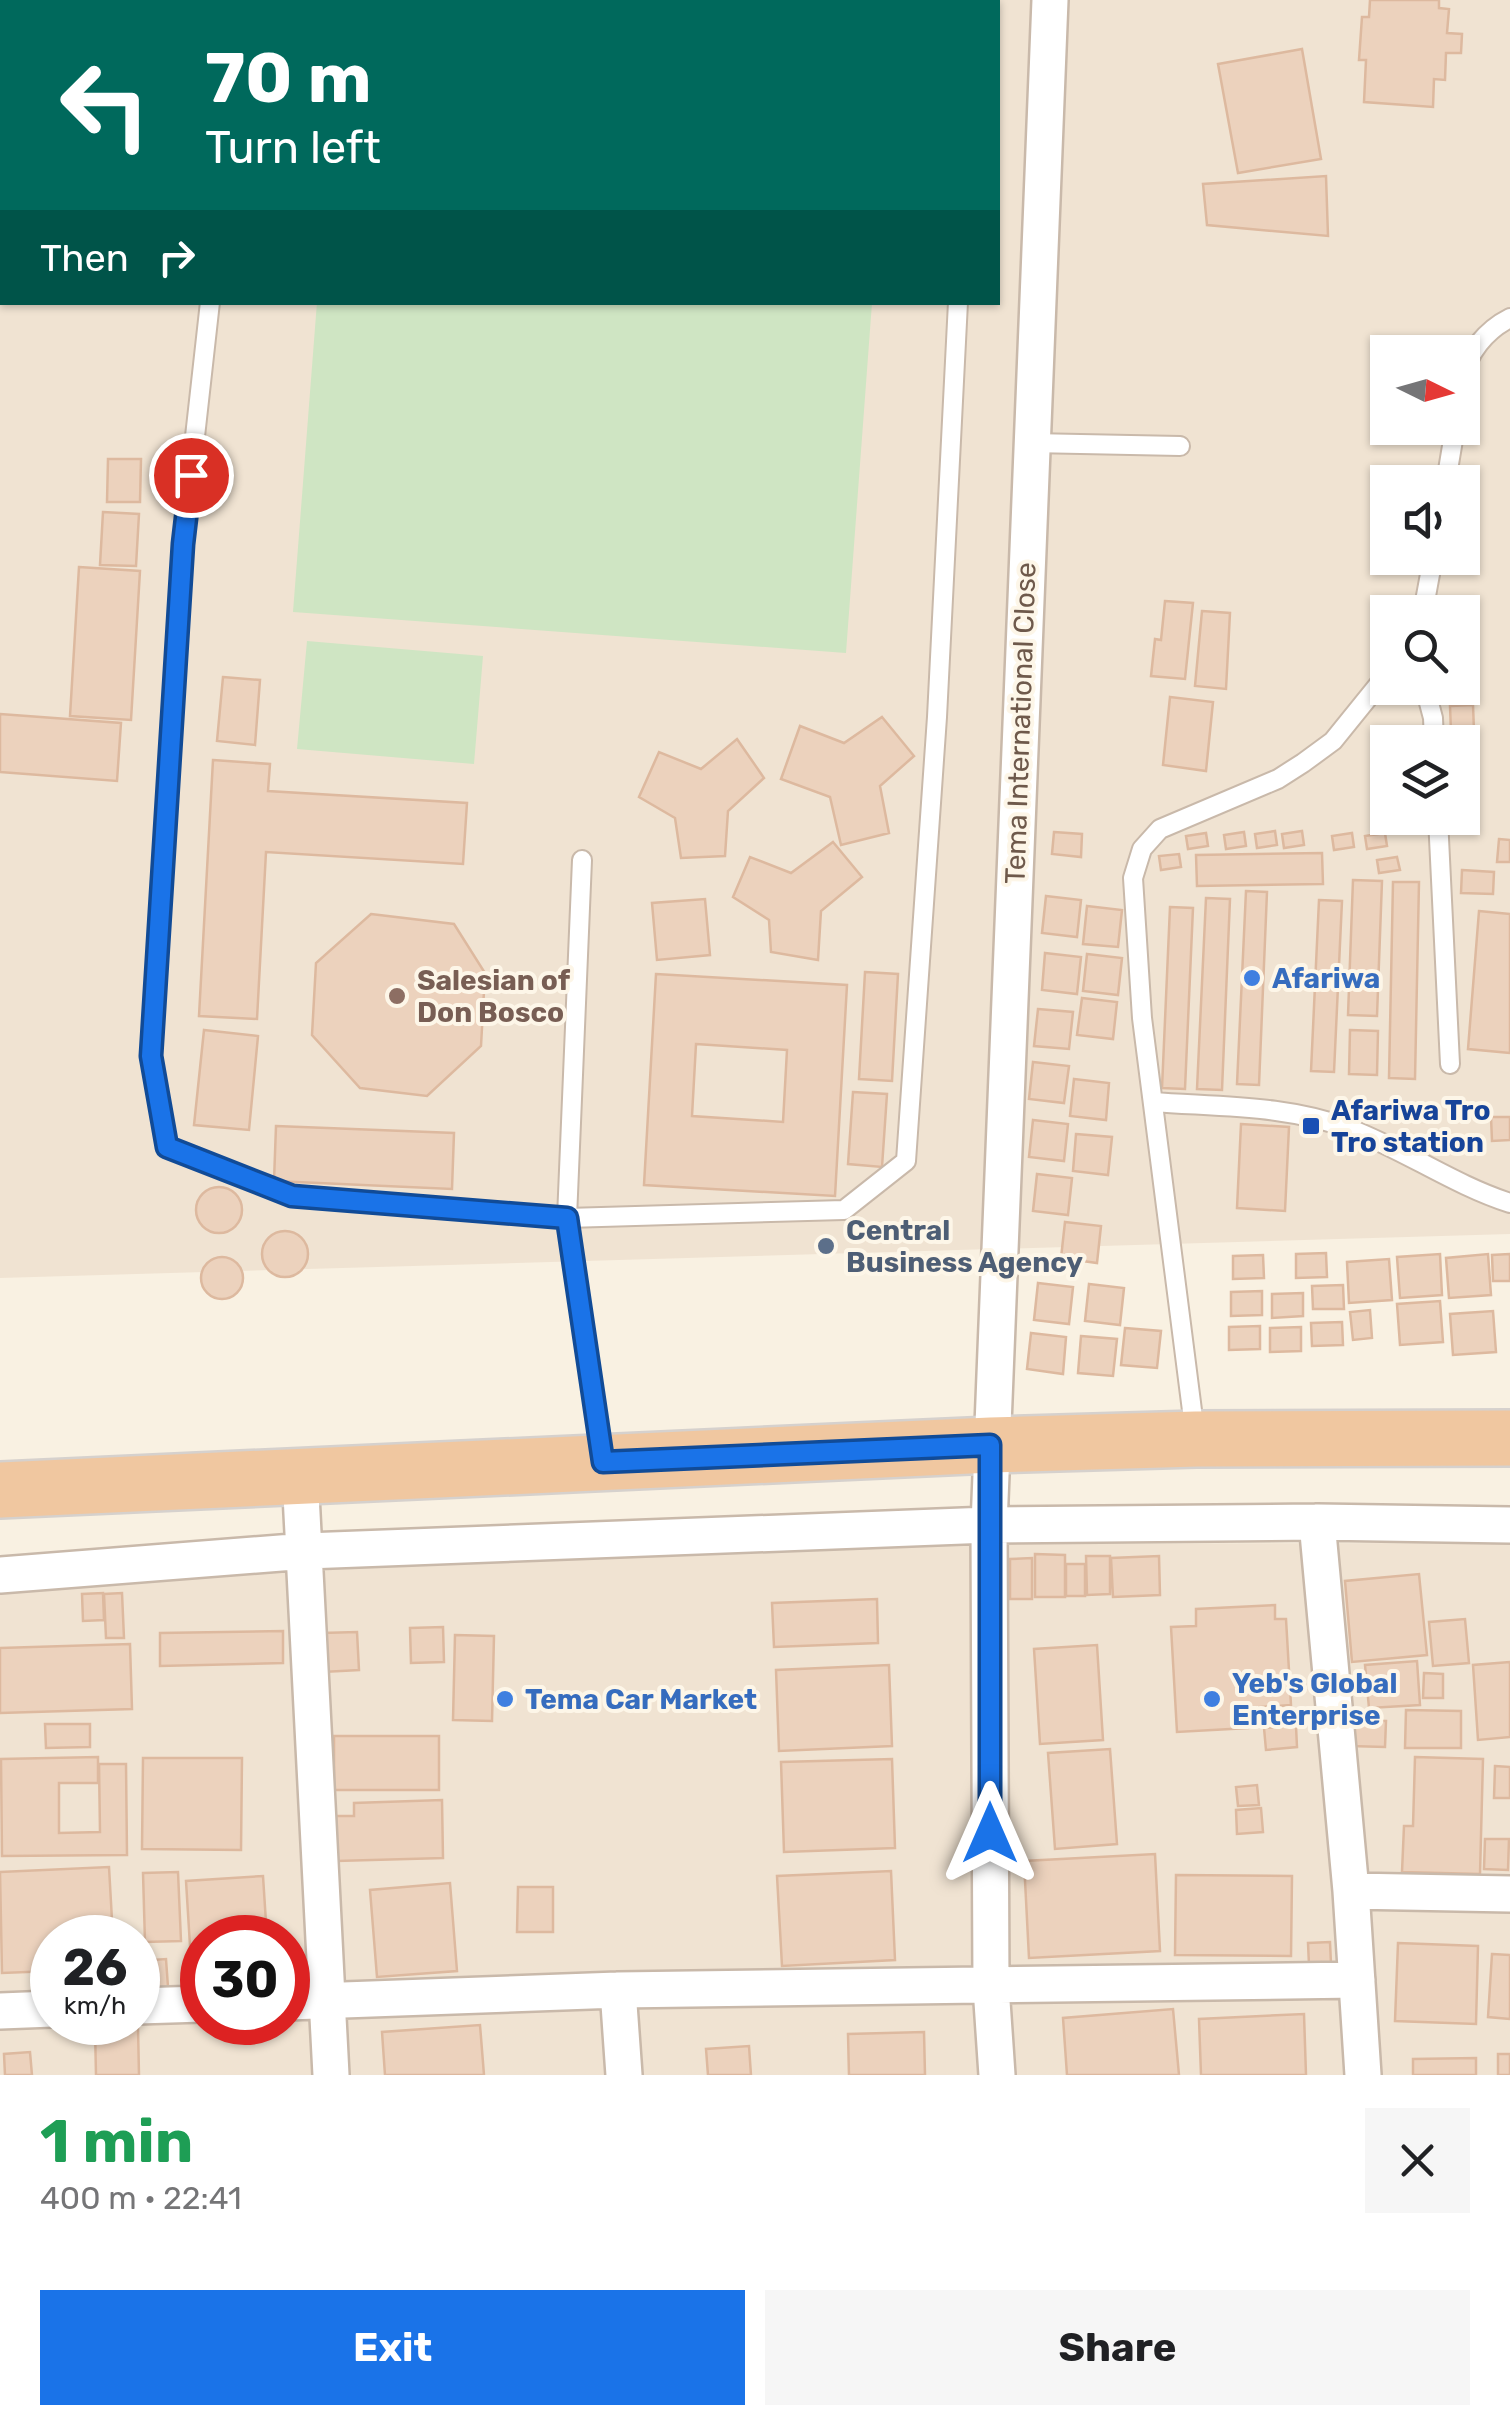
<!DOCTYPE html>
<meta charset="utf-8">
<style>
body{margin:0;font-family:Rubik,sans-serif;background:#f6f6f6;color:#202124;height:100vh;display:flex;flex-direction:column;font-size:38px;white-space:nowrap}
*{box-sizing:border-box;margin:0}
p{font-size:32px;color:#757577}
.icon{flex:none;width:55px;height:55px;fill:none;stroke:currentColor;stroke-width:2;stroke-linecap:round;stroke-linejoin:round}
.map{position:relative;height:2075px;overflow:hidden}
.details{display:flex;flex-direction:column;background:#fff;flex:1}
.details>*{flex:none}
.top-card{position:absolute;left:0px;top:0px;width:1000px;height:305px;box-shadow:0 2px 8px #0004;background:#00695c;color:#fff;overflow:hidden}
.needle{width:65px;rotate:95deg}
.tools{position:absolute;left:1370px;top:335px;display:grid;gap:20px}
.tools a{display:grid;place-items:center;width:110px;height:110px;border-radius:0px;background:#fff;box-shadow:0 2px 8px #0004;font-size:50px}
.speed{position:absolute;left:30px;top:1915px;display:flex;gap:20px;font-size:50px;font-weight:700;text-align:center}
.speed>*{display:grid;place-content:center;width:130px;height:130px;border-radius:50%;background:#fff;box-shadow:0 2px 8px #0004;line-height:1}
.speed small{font-size:25px;font-weight:400}
.speed .limit{border:15px solid #d22;background:#fff;color:#111}
.pin{position:absolute;display:grid;place-items:center;width:85px;height:85px;color:#fff;margin:-42px;border:5px solid #fff;border-radius:50%;box-shadow:0 2px 10px #0007}
.me{position:absolute;width:110px;margin:-55px;rotate:0deg;stroke-linejoin:round;filter:drop-shadow(0 0 8px #0008)}
.turn{display:flex;align-items:center;gap:35px;height:210px;padding:0 40px;font-size:45px}
.turn .icon{width:130px;height:130px;stroke-width:2.5}
.turn b{display:block;font-size:70px;line-height:85px}
.then{display:flex;align-items:center;height:95px;padding:0 40px;background:#0003;gap:20px;font-size:38px}
.round{display:grid;place-items:center;flex:none;width:105px;height:105px;border-radius:0px;background:#f6f6f6}
.overview{display:flex;align-items:center;justify-content:space-between;height:170px;padding:0 40px}
h1{font-size:60px;font-weight:700;line-height:75px;color:#1e9e55}
.primary-button{display:flex;gap:20px;margin-top:auto;padding:20px 40px}
.primary-button a{flex:1;height:115px;border-radius:0px;background:#1a73e8;color:#fff;font-size:40px;font-weight:700;line-height:115px;text-align:center}
.primary-button a+a{background:#f6f6f6;color:#202124}
.map>svg:first-child{display:block}
</style>
<div class="map">
<svg width="1510" height="2075" viewBox="0 0 1510 2075">
<rect width="100%" height="100%" fill="#f9f1e2"/>
<path fill="#f0e3d2" fill-rule="evenodd" d="M0 0H1510V1234L0 1278ZM2 2H998V302H2ZM1388 352H1462V428H1388ZM1388 482H1462V558H1388ZM1388 612H1462V688H1388ZM1388 742H1462V818H1388Z
M1510 1543V2075H0V1577L867 1544ZM52 1938H138V2022H52ZM202 1938H288V2022H202Z"/>
<path fill="#cfe5c3" d="M317 302 872 303 846 653 293 612Z
M307 641 483 656 474 764 297 749Z"/>
<path fill="#ecd2bd" stroke="#ddb99f" stroke-width="2.5" fill-rule="evenodd" d="M840 0H976L840 2Z
M1370 0H1439V8L1449 9 1447 33 1462 34 1461 53H1446L1445 80 1434 79 1433 107 1364 102 1366 60H1359L1362 17H1369Z
M1302 49 1321 159 1238 173 1218 64Z
M1326 176 1328 236 1207 225 1203 184Z
M108 459H141L140 502H107Z
M103 512 139 514 136 566 100 565Z
M79 567 140 571 131 720 70 716Z
M1165 601 1193 603 1185 679 1151 676 1155 639 1161 640Z
M1202 611 1230 613 1226 689 1195 686Z
M223 677 260 680 255 745 217 741Z
M1170 697 1213 702 1206 771 1163 765Z
M1473 705 1474 731 1451 732 1450 706Z
M0 714 121 723 117 781 0 772Z
M882 717 914 756 880 786 889 833 841 845 830 797 781 779 800 726 844 743Z
M737 739 764 778 728 811 725 856 681 858 675 818 639 797 659 752 701 769Z
M213 760 270 764 268 791 467 803 463 864 266 852 257 1019 199 1016Z
M1275 831 1277 845 1257 848 1255 834Z
M1302 831 1304 845 1284 848 1282 834Z
M1054 832 1082 834 1081 857 1052 854Z
M1244 832 1246 846 1226 849 1224 835Z
M1206 833 1208 846 1188 849 1186 836Z
M1352 833 1354 847 1334 850 1332 836Z
M1385 833 1387 846 1367 849 1365 836Z
M1499 839 1510 840V862H1497Z
M833 842 862 877 821 911 818 960 771 952 769 920 733 897 750 857 791 873Z
M1322 853 1323 884 1197 886 1196 855Z
M1179 854 1181 867 1161 870 1159 856Z
M1397 857 1400 870 1379 873 1377 860Z
M1462 870 1494 872 1493 894 1461 893Z
M1353 880 1382 881 1377 1016 1348 1015Z
M1393 882H1419L1415 1079 1389 1078Z
M1246 891 1267 892 1259 1085 1237 1084Z
M1046 896 1081 900 1077 937 1042 933Z
M1206 898 1230 899 1222 1090 1197 1089Z
M705 899 710 955 657 960 652 903Z
M1319 900 1342 901 1334 1072 1311 1071Z
M1087 906 1122 910 1118 947 1083 944Z
M1170 907 1193 908 1185 1089 1162 1088Z
M1479 911 1510 914V1053L1468 1049Z
M371 914 454 924 485 973 481 1046 427 1096 360 1088 312 1035 316 963Z
M1045 953 1081 957 1077 994 1042 990Z
M1087 954 1122 958 1118 995 1083 991Z
M865 972 898 974 892 1081 859 1079Z
M656 974 847 985 835 1196 644 1185ZM696 1044 787 1050 783 1122 692 1116Z
M1082 998 1117 1002 1113 1039 1077 1035Z
M1038 1009 1073 1012 1069 1049 1034 1046Z
M204 1030 258 1036 249 1130 194 1125Z
M1350 1030 1378 1031 1377 1075 1349 1074Z
M1033 1062 1069 1066 1064 1103 1029 1099Z
M1074 1079 1109 1083 1106 1120 1070 1116Z
M853 1092 887 1094 882 1167 848 1164Z
M1491 1117H1510V1140L1492 1141Z
M1033 1120 1068 1124 1064 1161 1029 1157Z
M1241 1124 1289 1127 1285 1211 1237 1208Z
M276 1126 454 1133 452 1189 274 1181Z
M1076 1134 1112 1137 1108 1175 1073 1171Z
M1037 1174 1072 1178 1068 1215 1033 1211Z
M196 1210a23 23 0 1 1 46 0a23 23 0 1 1-46 0Z
M1065 1222 1101 1226 1097 1263 1061 1258Z
M262 1254a23 23 0 1 1 46 0a23 23 0 1 1-46 0Z
M1326 1253 1327 1277 1296 1278V1254Z
M1440 1254 1442 1295 1400 1298 1397 1257Z
M1488 1254 1491 1295 1449 1298 1446 1258Z
M1510 1254V1281H1493L1492 1255Z
M1263 1255 1264 1278 1233 1279V1256Z
M201 1278a21 21 0 1 1 42 0a21 21 0 1 1-42 0Z
M1389 1259 1392 1300 1349 1303 1347 1262Z
M1038 1283 1073 1287 1069 1324 1034 1320Z
M1089 1284 1124 1288 1120 1325 1085 1321Z
M1343 1285 1344 1309H1313L1312 1286Z
M1262 1291V1315L1231 1316V1292Z
M1303 1293V1316L1272 1318V1294Z
M1440 1301 1443 1342 1400 1345 1397 1304Z
M1370 1310 1372 1338 1353 1340 1350 1312Z
M1493 1311 1496 1352 1453 1355 1450 1314Z
M1342 1322 1343 1345 1312 1346 1311 1323Z
M1260 1326V1349L1229 1350V1327Z
M1301 1327V1351L1270 1352V1328Z
M1125 1328 1161 1331 1157 1368 1121 1365Z
M1031 1333 1066 1337 1063 1374 1027 1369Z
M1081 1336 1117 1339 1113 1376 1078 1373Z
M1035 1554 1065 1555V1597H1035Z
M1086 1556H1110V1594L1087 1595Z
M1159 1556 1160 1595 1113 1597 1111 1558Z
M1032 1558V1599H1010V1559Z
M1066 1564H1085V1596H1066Z
M1419 1574 1427 1655 1352 1662 1345 1581Z
M103 1593 104 1620 83 1621 82 1594Z
M122 1593 124 1638H106L104 1594Z
M877 1599 878 1643 774 1647 772 1603Z
M1275 1605V1619H1286L1291 1705 1248 1708V1728L1177 1732 1171 1627 1196 1626V1609Z
M1465 1619 1469 1663 1433 1666 1429 1622Z
M443 1627 444 1662 411 1663 410 1628Z
M283 1631V1663L160 1666V1633Z
M357 1632 359 1670 323 1672 322 1633Z
M455 1635 494 1636 492 1721 453 1720Z
M130 1644 132 1709 0 1713V1648Z
M1097 1645 1103 1740 1040 1744 1034 1649Z
M1417 1661 1420 1705 1369 1708 1365 1665Z
M1510 1662V1737L1478 1740 1473 1665Z
M889 1665 892 1746 779 1751 776 1670Z
M1424 1673 1443 1674V1698H1423Z
M1406 1710 1461 1711V1748H1405Z
M1350 1720 1386 1721 1385 1747 1350 1746Z
M45 1724H90V1747L46 1748Z
M1296 1726 1297 1747 1266 1750 1264 1728Z
M334 1736H439V1790H334Z
M1110 1749 1117 1844 1055 1849 1048 1753Z
M98 1757V1783H59V1833L100 1832 99 1764H126L127 1855 2 1856 1 1759Z
M1415 1757 1483 1759 1480 1874 1402 1872 1404 1826H1413Z
M143 1758H242L241 1850 142 1849Z
M892 1759 895 1848 784 1852 781 1762Z
M1495 1766 1510 1767V1798H1494Z
M1257 1785 1259 1805 1238 1806 1236 1787Z
M442 1800 443 1858 337 1861 336 1816H354V1803Z
M1261 1808 1263 1832 1237 1834 1236 1810Z
M1485 1839H1509L1508 1870 1484 1869Z
M1155 1854 1160 1951 1029 1958 1024 1861Z
M109 1867 113 1938H52V1971L2 1973 0 1872Z
M891 1871 895 1960 782 1966 777 1876Z
M178 1872 181 1941 145 1942 143 1873Z
M1176 1875 1292 1876 1291 1956 1175 1955Z
M263 1876 267 1938H202V1961L191 1962 186 1881Z
M450 1883 457 1971 377 1977 370 1890Z
M518 1887H553V1932H517Z
M1330 1942 1331 1964 1309 1965 1308 1943Z
M1398 1943 1478 1946 1476 2024 1395 2021Z
M1492 1954 1510 1955V2019L1488 2017Z
M166 1959 168 1987 139 1989 138 1961Z
M1173 2009 1179 2075H1067L1063 2018Z
M1304 2014 1306 2075H1201L1199 2019Z
M480 2025 484 2075H385L382 2032Z
M138 2027 139 2075H96L95 2028Z
M924 2032 925 2075H849L848 2034Z
M749 2046 751 2075H708L706 2049Z
M30 2052 32 2075H5L4 2054Z
M1498 2054H1510V2075H1498Z
M1476 2058V2075H1413V2059Z"/>
<g fill="none" stroke-linecap="round" stroke-linejoin="round">
<g stroke="#c9b9aa" stroke-width="22">
<path id="service" d="M210 302 183 544 151 1056 167 1147 292 1196 567 1218 844 1210 906 1161 937 717 958 302
M1462 380C1467 353 1486 330 1510 318
M1031 443 1180 446
M1446 482 1455 428
M1423 612 1433 558
M1425 688 1433 718 1434 742
M1438 818 1450 1064
M582 860 567 1218 602 1457
M1153 1102C1218 1107 1289 1105 1350 1129 1405 1150 1454 1185 1510 1203
M1195 1434 1142 1018 1133 878 1142 849 1160 829 1278 779 1303 763 1333 741 1388 673"/>
</g>
<g stroke="#c9b9aa" stroke-width="40">
<path id="minor" d="M300 1475 331 2075
M0 1575 306 1551 989 1525 1050 0
M1351 1891 1510 1894
M618 1990 624 2075
M288 2002 618 1990 1357 1980
M138 2006 202 2004
M0 2011 52 2009
M997 2075 991 1987 989 1525 1317 1522
M1363 2075 1351 1891 1317 1522 1510 1525"/>
</g>
<g stroke="#d6d1cd" stroke-width="60">
<path id="trunk" d="M0 1490 991 1445 1196 1439 1510 1438"/>
</g>
<use href="#service" stroke="#fff" stroke-width="18"/>
<use href="#minor" stroke="#fff" stroke-width="35"/>
<use href="#trunk" stroke="#f0c7a0" stroke-width="55"/>
</g>
<g fill="none" stroke-linecap="round" stroke-linejoin="round">
<g stroke="#114b97" stroke-width="25">
<path id="route" d="M191 475 183 544 151 1056 167 1147 292 1196 567 1218 603 1462 990 1445V1833"/>
</g>
<use href="#route" stroke="#1a73e8" stroke-width="18"/>
</g>
<g fill="#3f7fe0" stroke="#fdf6e8" stroke-width="4">
<circle cx="1252" cy="978" r="10"/>
<circle cx="505" cy="1699" r="10"/>
<circle cx="1212" cy="1699" r="10"/>
</g>
<circle fill="#8d6e63" stroke="#fdf6e8" stroke-width="4" cx="397" cy="996" r="10"/>
<rect fill="#1a4fb4" stroke="#fdf6e8" stroke-width="4" x="1301" y="1116" width="20" height="20" rx="5"/>
<circle fill="#5c6f8a" stroke="#fdf6e8" stroke-width="4" cx="826" cy="1246" r="10"/>
<g text-anchor="middle" stroke-width="8" stroke-linejoin="round" paint-order="stroke">
<g font-size="28" fill="#6e594b" stroke="#fdf6e8">
<text transform="translate(1020 723) rotate(-88)" y="10">Tema International Close</text>
</g>
<g font-size="28" font-weight="bold" fill="#366cbe" stroke="#fdf6e8" text-anchor="start">
<text x="1272" y="988">Afariwa</text>
<text x="1232" y="1693">Yeb's Global<tspan x="1232" dy="32">Enterprise</tspan></text>
<text x="525" y="1709">Tema Car Market</text>
</g>
<g font-size="28" font-weight="bold" fill="#785e54" stroke="#fdf6e8" text-anchor="start">
<text x="417" y="990">Salesian of<tspan x="417" dy="32">Don Bosco</tspan></text>
</g>
<g font-size="28" font-weight="bold" fill="#164399" stroke="#fdf6e8" text-anchor="start">
<text x="1331" y="1120">Afariwa Tro<tspan x="1331" dy="32">Tro station</tspan></text>
</g>
<g font-size="28" font-weight="bold" fill="#4e5e75" stroke="#fdf6e8" text-anchor="start">
<text x="846" y="1240">Central<tspan x="846" dy="32">Business Agency</tspan></text>
</g>
</g>
</svg>
<div class="tools">
<a><svg class="needle" viewBox="-14 -14 28 28"><path d="M0-13l5 13h-10z" fill="#e53935"/><path d="M0 13l5-13h-10z" fill="#757577"/></svg></a>
<a><svg class="icon" aria-label="sound" viewBox="0 0 24 24"><path d="M4 9h4l5-4v14l-5-4H4zM17 9q2 3 0 6"/></svg></a>
<a><svg class="icon" aria-label="search" viewBox="0 0 24 24"><circle cx="10" cy="10" r="6"/><path d="M15 15l6 6"/></svg></a>
<a><svg class="icon" aria-label="layers" viewBox="0 0 24 24"><path d="M12 4l9 5-9 5-9-5zM3 14l9 5 9-5"/></svg></a>
</div>
<div class="speed"><div>26<small>km/h</small></div><div class="limit">30</div></div>
<div class="pin" style="left:191px;top:475px;background:#d93025"><svg class="icon" aria-label="arrive" viewBox="0 0 24 24"><path d="M6 21V4h12l-3 4 3 4H6"/></svg></div>
<svg class="me" style="left:990px;top:1833px" viewBox="-20 -20 40 40"><path d="M0-17L14 15 0 8-14 15z" fill="#1a73e8" stroke="#fff" stroke-width="4"/></svg>
<div class="top-card">
<div class="turn"><svg class="icon" aria-label="left" viewBox="0 0 24 24"><path d="M17 20v-9H6M10 6l-5 5 5 5"/></svg><div><b>70 m</b>Turn left</div></div>
<div class="then">Then<svg class="icon" aria-label="right" viewBox="0 0 24 24"><path d="M7 20v-9h11M14 6l5 5-5 5"/></svg></div>
</div>
</div>
<section class="details">
<div class="overview"><div><h1>1 min</h1><p>400 m · 22:41</p></div><a class="round"><svg class="icon" aria-label="close" viewBox="0 0 24 24"><path d="M6 6l12 12M18 6L6 18"/></svg></a></div>
<div class="primary-button"><a>Exit</a><a>Share</a></div>
</section>
